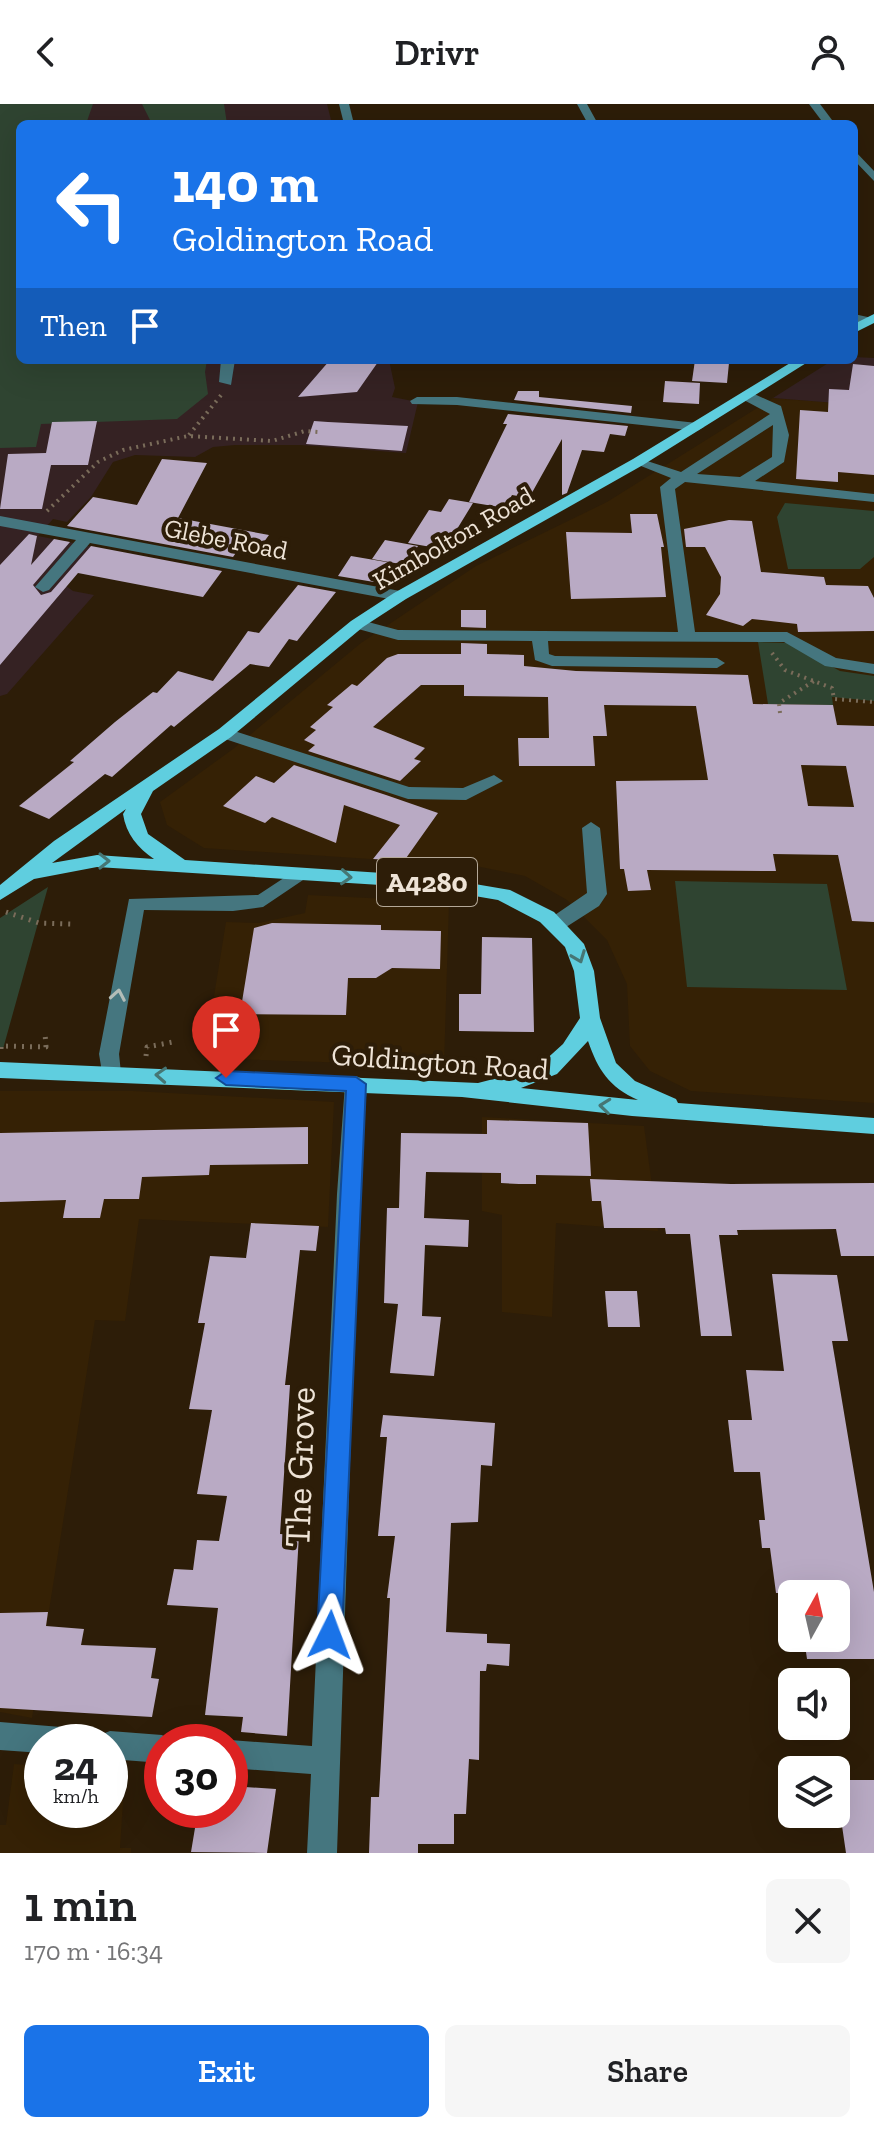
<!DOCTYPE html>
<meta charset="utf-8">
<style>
body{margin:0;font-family:"Zilla Slab",serif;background:#f6f6f6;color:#202124;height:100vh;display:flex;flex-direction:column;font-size:30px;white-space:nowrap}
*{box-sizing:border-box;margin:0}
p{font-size:26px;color:#757577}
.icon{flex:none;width:44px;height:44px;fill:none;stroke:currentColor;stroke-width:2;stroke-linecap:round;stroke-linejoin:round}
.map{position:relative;height:1749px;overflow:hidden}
.sheet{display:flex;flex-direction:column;background:#fff;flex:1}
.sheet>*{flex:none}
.hud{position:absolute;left:16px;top:16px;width:842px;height:244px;border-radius:12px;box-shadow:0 8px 32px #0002;background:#1a73e8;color:#fff;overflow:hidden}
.needle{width:52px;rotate:8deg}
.buttons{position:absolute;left:778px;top:1476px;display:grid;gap:16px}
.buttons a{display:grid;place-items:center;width:72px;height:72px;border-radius:12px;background:#fff;box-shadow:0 8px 32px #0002;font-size:40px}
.speed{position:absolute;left:24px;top:1620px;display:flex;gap:16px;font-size:40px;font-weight:700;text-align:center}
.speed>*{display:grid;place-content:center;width:104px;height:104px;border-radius:50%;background:#fff;box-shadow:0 8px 32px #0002;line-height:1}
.speed small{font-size:20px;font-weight:400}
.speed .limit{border:12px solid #d22;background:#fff;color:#111}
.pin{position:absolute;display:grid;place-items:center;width:68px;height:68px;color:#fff;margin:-82px -34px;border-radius:50% 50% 50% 0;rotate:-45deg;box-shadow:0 0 8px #0007}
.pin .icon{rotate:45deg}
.me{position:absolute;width:88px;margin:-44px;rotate:3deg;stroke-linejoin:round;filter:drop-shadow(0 0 6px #0008)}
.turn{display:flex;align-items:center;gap:28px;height:168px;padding:0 24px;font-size:36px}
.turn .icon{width:104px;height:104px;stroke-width:2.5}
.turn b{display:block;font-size:56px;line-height:68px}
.then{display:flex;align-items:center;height:76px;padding:0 24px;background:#0003;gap:16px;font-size:30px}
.round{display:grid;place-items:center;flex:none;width:84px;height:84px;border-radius:12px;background:#f6f6f6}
.headline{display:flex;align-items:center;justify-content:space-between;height:136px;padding:0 24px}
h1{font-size:48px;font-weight:600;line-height:60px}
.cta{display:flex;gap:16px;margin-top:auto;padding:16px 24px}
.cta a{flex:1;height:92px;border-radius:12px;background:#1a73e8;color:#fff;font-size:32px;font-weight:600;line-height:92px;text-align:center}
.cta a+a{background:#f6f6f6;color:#202124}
header{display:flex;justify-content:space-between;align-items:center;height:104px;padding:0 24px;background:#fff;font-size:36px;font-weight:600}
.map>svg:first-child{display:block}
</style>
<header><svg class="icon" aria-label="back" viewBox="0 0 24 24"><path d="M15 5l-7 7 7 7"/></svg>Drivr<svg class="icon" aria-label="person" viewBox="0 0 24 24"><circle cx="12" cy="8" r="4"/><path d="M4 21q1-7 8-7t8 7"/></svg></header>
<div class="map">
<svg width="874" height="1749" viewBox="0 0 874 1749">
<rect width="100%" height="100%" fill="#2d1d08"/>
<path fill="#352105" d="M773 294 874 302V999L691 987 650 967 630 942 627 880 607 836 567 796 525 772 476 762 204 744 167 721 160 698 233 645 361 539 476 462 607 398Z
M308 791 449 798 444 962 204 954 226 818 259 819 305 809Z
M0 987H133L334 998 328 1123 139 1115 125 1217 95 1216 32 1614 0 1608Z
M482 1013 644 1022 658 1127 556 1119 552 1213 502 1208V1111L482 1107Z
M14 1660 42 1662V1706H110V1667L125 1668 120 1744H131V1749H0V1721H6Z"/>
<path fill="#352223" d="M0 0H327L332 20H20V256H389L395 284 392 293 418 298 406 349 301 341H235L213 343 195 353 135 351 113 358 91 393 67 418 53 415 38 432 94 443 62 479 73 487 94 491 7 590 0 592Z
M854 253 874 254V302L773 294 833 256H854Z"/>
<path fill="#2f4431" d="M0 0H93L86 20H20V256H207L205 268 208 290 177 315 41 320 36 343 0 344Z
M142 0H224L227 20H152Z
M785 399 874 407V453L860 465H788L777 413Z
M758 538 787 539 840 567 874 572V597L832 593 833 601 768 600Z
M675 777 827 780 847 886 687 883Z
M48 783 3 945H0V814Z"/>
<path fill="#b9aac4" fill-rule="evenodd" d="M330 256 378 258 357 288 298 293Z
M695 256 729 259 727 279 692 277Z
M853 260 874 262V371L838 368V378L796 375 800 306 828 308 829 285 849 286Z
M665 277 700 279 699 300 663 298Z
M518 287H539V293L632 302 631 309 514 296Z
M508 310 628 322 625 332 610 330 604 348 582 346 567 389 562 391V335L529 394 512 391 505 404 469 398 507 320H503Z
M97 317 88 361H51L42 405H0L8 350 46 349 52 318Z
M314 317 328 318 408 322 402 347 306 340Z
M162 355 207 359 178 414 269 431 255 450 238 446 233 453 67 422 93 393 137 401Z
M449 395 473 399 454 430 446 429 437 444 408 439 429 406 441 408Z
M630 410H657L664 443H661L666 493 571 495 566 428 632 429Z
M729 416 752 417 761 468 824 473 826 481 868 482 874 494V527L798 528 797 520 752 515 743 522 706 511 720 490 721 473 705 443H686L684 425Z
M29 430 37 432 31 461 54 435 70 438 33 481 41 491 51 488 91 442 222 467 203 493 78 469 0 561V461Z
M385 436 418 442 406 461 372 455Z
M351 452 392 459 380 479 338 472Z
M298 481 336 488 297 537 289 535 269 563 250 560 174 623 171 621 112 673 105 670 49 715 19 702 74 658 70 657 115 618 153 588 157 589 178 567 213 577 248 527 259 529Z
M461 506H486V524L461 523Z
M461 539 487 540V550L524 551V562L576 567 748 571 753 600 833 601 837 621 874 622V818L852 817 838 751 773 750 776 767 647 766 651 786 628 787 624 765H620L616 677 708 676 696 602 604 601 607 632H593L595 662H519L518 634H549L548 593 464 592V581H421L373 623 425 644 414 655 421 657 400 677 308 647 315 641 304 636 316 626 310 623 333 603 327 601 352 580 357 582 387 554 398 550H461ZM801 661 846 662 854 703 808 702Z
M294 661 386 691 438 709 404 757 373 755 400 721 344 701 336 739 272 713 265 719 223 702 256 672 274 679Z
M272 819 381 821V826L441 827 440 865 392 864 376 874H348L346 911 240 910 254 824Z
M482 833 532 834 534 928 459 927V890H481Z
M487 1016 588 1019 591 1072 536 1071V1080H519L501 1079V1069L426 1068 424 1114 469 1116 468 1143 425 1141 422 1212 441 1213 434 1272 390 1269 398 1200 384 1199 387 1104H399L401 1029 487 1030Z
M308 1023V1060L210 1061 209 1071 142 1073 139 1095H104L100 1114H63L66 1096 0 1098V1029Z
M590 1075 731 1080 874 1079V1152H841L836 1125 737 1126 738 1131H719L732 1232H701L690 1130H666L665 1124H604L601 1097H592Z
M251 1119 319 1122 316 1147 300 1146 285 1281H290L280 1430 299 1431 287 1632 241 1628 243 1613 205 1611 218 1504 167 1501 174 1465 193 1466 197 1436 219 1437 227 1392 197 1390 212 1306 189 1305 205 1219H198L210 1152 246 1154Z
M772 1170 837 1171 848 1237H832L874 1488V1555H807L804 1534H836V1490L776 1489 770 1444H762L759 1416H765L760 1368H734L728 1316H752L746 1266 784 1267Z
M605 1187H637L640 1223H608Z
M383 1311 495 1319 492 1362 481 1361 478 1418 451 1419 446 1528 487 1530V1539L510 1540 509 1562 487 1560 486 1567H480L479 1656 469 1655 466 1710H454V1740H418V1749H369L371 1693H379L390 1494H387L395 1432H378L387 1333H380Z
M48 1508 46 1522 84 1525 81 1541 156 1544 151 1574 159 1575 152 1613 0 1604V1509Z
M836 1676H874V1749H846L841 1715H836Z
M230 1682 276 1685 267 1749 191 1748 198 1706H230Z"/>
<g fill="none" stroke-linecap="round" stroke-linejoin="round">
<path stroke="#7a6c5a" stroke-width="4" stroke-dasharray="2 5" stroke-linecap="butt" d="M189 331 222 290
M47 407 98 358 123 346 188 332 272 337 305 327 319 328
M772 549 785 566 832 584 834 595 874 598
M780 609 779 599 814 577"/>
<path stroke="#7a6c5a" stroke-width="5" stroke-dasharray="2 6" stroke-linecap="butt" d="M6 808 39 819 71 820
M1 945V942L46 943 45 929
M146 952 147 943 173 938"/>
<path fill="#45767f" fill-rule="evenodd" d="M339 0H349L354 20H344Z
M577 0H587L598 20H588Z
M809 0H820L835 20H824Z
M854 46 874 67V77L854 56Z
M854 210 872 214 873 217 867 221 854 218Z
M221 256H235L231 281 219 278Z
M742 289H752L781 302 789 331 784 358 755 377 874 390V398L685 378 675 385 695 528H787L836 554 874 560V570L825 562 784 538 548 537 549 550 555 552 717 554 725 559 717 564 552 562 535 556 532 537 398 536 351 523 349 520 357 515 398 526 678 528 660 383 671 374 631 358 638 354 681 368 770 310 742 295ZM773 321 772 353 740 373 697 370Z
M417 293H457L697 319 704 323 697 327 457 301 412 300 410 297Z
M0 412 400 487 408 492 400 497 90 439 49 486 43 488 35 483 76 436 0 422Z
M225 624 409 683 463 684 494 671 503 677 466 696 408 695 219 633 216 629Z
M591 718 600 724 607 790 599 802 563 825H549L546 820 549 815 587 789 582 724Z
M299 764 308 770 306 774 263 803 233 807 144 806 119 950 121 969 117 974H103L99 950 129 795 258 791Z
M356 972 363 975 367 980 359 1090 337 1749H307L311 1670 230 1664V1638H225L230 1636 312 1642 337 1090 345 980 349 975Z
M0 1618 73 1624 83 1628 87 1638H42V1649L0 1646Z
M110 1627 162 1631 173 1638H162V1659L110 1655V1638H97L100 1631Z"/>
<path fill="#5fcedf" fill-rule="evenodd" d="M874 210V219L854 229V220Z
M795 256H811L643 361 406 495 363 523 231 633 153 687 141 710 148 730 185 756 428 772 510 786 554 808 584 840 594 867 600 914 616 959 635 977 676 995 678 999 874 1014V1030L632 1012 462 993 0 974V958L478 979 521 968 542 959 563 940 580 914 574 867 565 843 540 818 498 796 428 784 97 763 34 775 0 796V781L54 737 219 625 351 517 394 489 633 355ZM126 705 123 710C126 730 138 744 154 755L97 751 52 759ZM588 937C598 966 609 983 638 996L521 984 557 970Z"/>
</g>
<defs><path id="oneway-chevron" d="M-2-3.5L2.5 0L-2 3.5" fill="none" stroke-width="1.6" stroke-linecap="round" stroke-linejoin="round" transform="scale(2)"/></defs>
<g stroke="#467674">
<use href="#oneway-chevron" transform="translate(104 757)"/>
<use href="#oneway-chevron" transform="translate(346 773) rotate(4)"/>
<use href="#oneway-chevron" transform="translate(579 853) rotate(69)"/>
<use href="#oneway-chevron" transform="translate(161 971) rotate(-177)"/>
<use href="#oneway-chevron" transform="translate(605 1002) rotate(-174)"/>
</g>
<use stroke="#b3bdb8" href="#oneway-chevron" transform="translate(118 891) rotate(-80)"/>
<path fill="#1a73e8" stroke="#114b97" stroke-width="2" d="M226 967 356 973 366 980 342 1531 339 1539 330 1543 321 1539 317 1531 346 987 226 981 216 974Z"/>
<g text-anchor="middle" stroke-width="8" stroke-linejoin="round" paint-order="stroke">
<g font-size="26" fill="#eee3d6" stroke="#2d1d08">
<text transform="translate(453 434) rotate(-30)" y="9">Kimbolton Road</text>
<text transform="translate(226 435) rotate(11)" y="9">Glebe Road</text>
</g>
<rect fill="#2d1d08" stroke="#b4a898" stroke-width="2" x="377" y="754" width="100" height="48" rx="6"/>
<g font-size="28" font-weight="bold" fill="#eee3d6">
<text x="427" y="788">A4280</text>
</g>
<g font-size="30" fill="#eee3d6" stroke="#2d1d08">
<text transform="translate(440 958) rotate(4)" y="10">Goldington Road</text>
</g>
<g font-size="36" fill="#eee3d6" stroke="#2d1d08">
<text transform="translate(299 1363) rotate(-88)" y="13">The Grove</text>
</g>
</g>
</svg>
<div class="buttons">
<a><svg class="needle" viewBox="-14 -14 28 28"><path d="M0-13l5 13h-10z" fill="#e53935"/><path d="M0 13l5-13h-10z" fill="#757577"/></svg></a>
<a><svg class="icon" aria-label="sound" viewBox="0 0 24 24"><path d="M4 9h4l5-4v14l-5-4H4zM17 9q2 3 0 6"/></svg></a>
<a><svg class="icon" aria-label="layers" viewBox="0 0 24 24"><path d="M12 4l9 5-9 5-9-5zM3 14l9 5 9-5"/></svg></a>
</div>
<div class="speed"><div>24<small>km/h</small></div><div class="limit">30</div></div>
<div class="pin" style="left:226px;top:974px;background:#d93025"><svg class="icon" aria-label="arrive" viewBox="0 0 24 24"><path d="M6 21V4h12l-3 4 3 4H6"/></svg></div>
<svg class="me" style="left:330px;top:1531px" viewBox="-20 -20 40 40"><path d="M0-17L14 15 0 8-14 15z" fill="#1a73e8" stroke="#fff" stroke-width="4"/></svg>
<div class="hud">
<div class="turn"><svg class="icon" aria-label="left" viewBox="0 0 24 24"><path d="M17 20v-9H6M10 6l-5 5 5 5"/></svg><div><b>140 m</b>Goldington Road</div></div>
<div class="then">Then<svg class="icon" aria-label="arrive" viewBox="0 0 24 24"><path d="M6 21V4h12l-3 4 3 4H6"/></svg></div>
</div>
</div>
<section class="sheet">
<div class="headline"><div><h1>1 min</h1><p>170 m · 16:34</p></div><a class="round"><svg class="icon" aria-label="close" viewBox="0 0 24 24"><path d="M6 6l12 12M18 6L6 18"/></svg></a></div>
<div class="cta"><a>Exit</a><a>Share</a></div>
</section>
